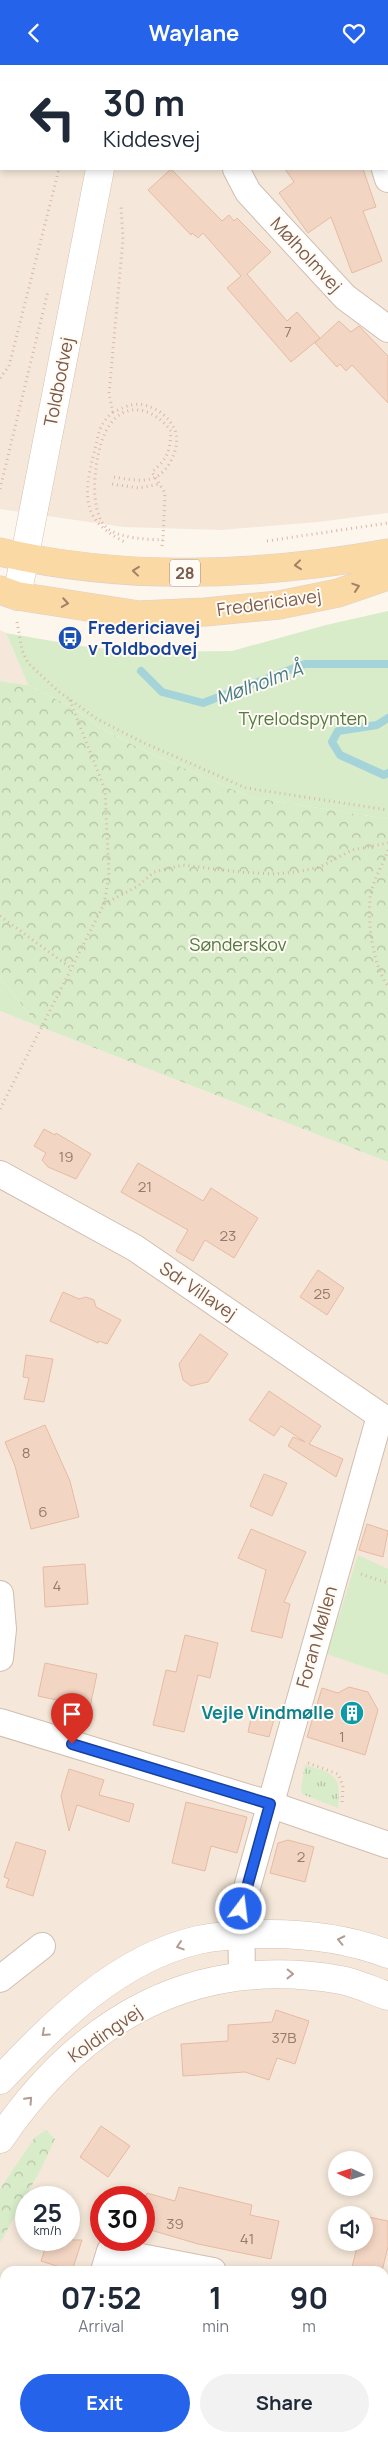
<!DOCTYPE html>
<meta charset="utf-8">
<style>
body{margin:0;font-family:Manrope,sans-serif;background:#f2f2f3;color:#1f2937;height:100vh;display:flex;flex-direction:column;font-size:19px;white-space:nowrap}
*{box-sizing:border-box;margin:0}
p{font-size:16px;color:#747a83}
.icon{flex:none;width:28px;height:28px;fill:none;stroke:currentColor;stroke-width:2;stroke-linecap:round;stroke-linejoin:round}
.map{position:relative;flex:1;overflow:hidden}
.sheet{position:absolute;left:0px;top:2201px;width:389px;height:176px;display:flex;flex-direction:column;background:#fff;border-radius:15px 15px 0 0;box-shadow:0 2px 8px #0003}
.sheet>*{flex:none}
.banner{position:absolute;left:0px;top:0px;width:389px;height:105px;box-shadow:0 2px 8px #0003;background:#fff;color:#1f2937;overflow:hidden}
.needle{width:32px;rotate:274deg}
.controls{position:absolute;left:328px;top:2086px;display:grid;gap:10px}
.controls a{display:grid;place-items:center;width:45px;height:45px;border-radius:50%;background:#fff;box-shadow:0 2px 8px #0003;font-size:25px}
.speed{position:absolute;left:15px;top:2121px;display:flex;gap:10px;font-size:25px;font-weight:700;text-align:center}
.speed>*{display:grid;place-content:center;width:65px;height:65px;border-radius:50%;background:#fff;box-shadow:0 2px 8px #0003;line-height:1}
.speed small{font-size:12px;font-weight:400}
.speed .limit{border:8px solid #d22;background:#fff;color:#111}
.pin{position:absolute;display:grid;place-items:center;width:42px;height:42px;color:#fff;margin:-51px -21px;border-radius:50% 50% 50% 0;rotate:-45deg;box-shadow:0 0 5px #0007}
.pin .icon{rotate:45deg}
.me{position:absolute;width:55px;margin:-28px;rotate:15deg;stroke-linejoin:round;filter:drop-shadow(0 0 4px #0008)}
.turn{display:flex;align-items:center;gap:18px;height:105px;padding:0 20px;font-size:22px}
.turn .icon{width:65px;height:65px;stroke-width:2.5}
.turn b{display:block;font-size:35px;line-height:42px}
.eta{display:flex;justify-content:space-evenly;align-items:center;height:85px;text-align:center}
.eta b{font-size:30px;font-weight:700;line-height:35px}
.button{display:flex;gap:10px;margin-top:auto;padding:10px 20px}
.button a{flex:1;height:58px;border-radius:30px;background:#2563eb;color:#fff;font-size:20px;font-weight:700;line-height:58px;text-align:center}
.button a+a{background:#f2f2f3;color:#1f2937}
header{display:flex;justify-content:space-between;align-items:center;height:65px;padding:0 20px;background:#2563eb;color:#fff;font-size:22px;font-weight:700}
.map>svg:first-child{display:block}
</style>
<header><svg class="icon" aria-label="back" viewBox="0 0 24 24"><path d="M15 5l-7 7 7 7"/></svg>Waylane<svg class="icon" aria-label="heart" viewBox="0 0 24 24"><path d="M12 20l-8-8c-3-5 5-10 8-4 3-6 11-1 8 4z"/></svg></header>
<div class="map">
<svg width="388" height="2377" viewBox="0 0 388 2377">
<defs>
<pattern id="grass-tufts" width="24" height="20" patternUnits="userSpaceOnUse" patternTransform="scale(1.25)"><rect width="24" height="20" fill="#d8ecc9"/><path d="M3 7l-1-3M5 7V3M7 7l1-3M15 17l-1-3M17 17v-4M19 17l1-3" fill="none" stroke="#b4c2a5"/></pattern>
<pattern id="forest-crowns" width="20" height="18" patternUnits="userSpaceOnUse" patternTransform="scale(1.25)"><rect width="20" height="18" fill="#d8ecc9"/><path d="M2 6a3 3 0 1 1 6 0M12 15a3 3 0 1 1 6 0" fill="none" stroke="#b4c2a5"/></pattern>
</defs>
<rect width="100%" height="100%" fill="#fdf6ec"/>
<path fill="#f5e8da" fill-rule="evenodd" d="M0 0H388V448L318 457 220 465 123 462 0 444ZM1 1H388V104H1Z
M0 565 6 568 28 620 0 616Z
M0 946 388 1097V2377H0ZM336 2095H364V2122H336ZM26 2132H69V2175H26ZM101 2132H144V2175H101ZM336 2150H364V2178H336ZM5 2206H384V2372H5Z"/>
<path fill="url(#grass-tufts)" d="M305 1700C334 1709 342 1709 338 1743L302 1729 301 1723Z"/>
<path fill="url(#forest-crowns)" d="M0 616 28 620 72 642 101 663 145 686 250 732 388 754V1097L38 961 0 912Z
M46 2065 55 2074 42 2102 0 2178V2124L35 2072Z"/>
<path fill="#d8ecc9" d="M388 546V754L250 732 145 686 101 663 72 642 28 620 6 568 81 581 133 587 232 586 326 560Z
M0 912 38 961 0 946Z
M358 1490 388 1504V1610L327 1589Z"/>
<g fill="none" stroke-linecap="round" stroke-linejoin="round">
<path stroke="#a5d3da" stroke-width="8" d="M141 606 162 627 203 638 305 599H388
M388 653 377 660 338 666 332 677 340 690 384 710 388 708"/>
</g>
<path fill="#f3d5c3" stroke="#e6bba3" d="M171 104 222 156 229 150 234 156 237 153 271 187 247 209 287 256 297 247 320 273 291 297 227 223 241 211 203 168 198 173 192 168 191 170 148 125Z
M285 104H363L376 142 363 146 382 196 352 208 331 152 308 168 279 128 294 117Z
M339 256 351 267 359 261 388 291V338L352 300 346 306 340 299 337 302 315 278Z
M44 1064 55 1070 56 1068 91 1089 76 1114 48 1102 42 1095 46 1088 34 1081Z
M138 1098 203 1136 211 1123 258 1153 234 1193 205 1175 193 1196 176 1186 188 1165 121 1127Z
M318 1205 344 1223 327 1250 300 1232Z
M63 1227 79 1234 86 1232 94 1235 96 1242 121 1255 107 1279 99 1276 98 1278 50 1256Z
M200 1269 228 1289 208 1317 191 1321 183 1315 179 1299Z
M26 1290 53 1294 44 1337 24 1334 29 1313 23 1312Z
M269 1326 321 1361 309 1379 343 1394 336 1412 288 1381 293 1372 305 1377 281 1361 274 1371 249 1355Z
M45 1360 70 1416 79 1452 31 1464 15 1401 5 1377Z
M264 1409 287 1418 272 1451 250 1441Z
M367 1459 388 1466 383 1492 359 1485Z
M251 1464 306 1487 284 1537 290 1539 282 1573 251 1566 266 1505 238 1493Z
M85 1499 88 1539 45 1542 43 1502Z
M185 1570 218 1578 210 1613 198 1610 184 1667 153 1660 166 1605 176 1607Z
M45 1598 97 1609 90 1642 38 1631Z
M349 1622 368 1627 378 1645 365 1690 307 1672 322 1623 338 1628Z
M252 1649 274 1654 269 1672 248 1667Z
M69 1704 104 1715 99 1730 134 1739 129 1757 77 1740 69 1766 61 1731Z
M186 1737 247 1752 237 1788 211 1781 205 1806 172 1798Z
M288 1775 314 1782 305 1817 270 1808 278 1778Z
M16 1777 46 1786 33 1831 6 1822 9 1814 4 1812Z
M276 1945 309 1956 295 1999 277 1993 269 2015 245 2007 183 2011 181 1979 228 1976V1960L272 1957Z
M101 2061 130 2081 108 2112 80 2092Z
M179 2122 252 2140 250 2150 279 2156 271 2194 198 2179 144 2163V2139L147 2128 175 2136Z
M364 2151 388 2156V2182L382 2206H351L358 2178H364Z
M48 2175H82L72 2206 41 2196Z"/>
<g fill="none" stroke-linecap="round" stroke-linejoin="round">
<g stroke="#d1beb0" stroke-width="14">
<path id="service" d="M384 2289 388 2290"/>
</g>
<g stroke="#d1beb0" stroke-width="28">
<path id="minor" d="M216 0V1
M371 1 372 0
M236 104 248 127 345 232 388 264
M385 104 388 114
M0 1109 135 1183 388 1356
M0 1529 3 1564 0 1593
M0 1657 269 1739 388 1780
M242 1911 241 1844 380 1351
M0 1914 42 1881
M104 2206 110 2186 213 2206
M384 2246 388 2247
M230 2377 231 2372"/>
</g>
<g stroke="#d6c0b0" stroke-width="29">
<path id="secondary" d="M121 1V0
M17 531 100 104
M0 2015C55 1957 117 1894 198 1875 221 1870 246 1869 269 1869 310 1869 349 1874 388 1889
M0 2074C82 1954 194 1889 341 1915 357 1918 373 1926 388 1931"/>
</g>
<g stroke="#dad1cd" stroke-width="29">
<path id="primary" d="M0 487C128 517 260 511 388 488
M0 525 17 531 139 550 205 547 279 540 338 528 388 511"/>
</g>
<path stroke="#d9b8a5" stroke-width="3" stroke-dasharray="1 4" stroke-linecap="butt" d="M87 1V0
M0 313 9 301 59 104
M113 347C98 360 99 369 94 388 83 432 81 456 127 478
M114 412C127 414 144 418 156 412 170 405 181 380 175 365 168 349 148 336 131 340 125 341 119 345 113 347L109 329 123 174 121 141
M112 419 139 423 160 419
M0 424 48 226
M267 476 388 458
M162 481 163 475 165 428 152 407C168 393 170 387 171 366 152 340 120 335 105 368 95 389 87 446 107 463 121 474 146 474 163 475
M17 557 22 585 28 598 58 626 97 654 142 677 246 723 388 745
M388 785C383 799 374 814 371 828 366 852 373 902 388 921
M104 839 138 821 154 807 182 800 240 807 272 809 297 807 320 802 352 785 388 778
M0 851 71 903
M0 1044 104 839 109 811 105 725 69 633
M361 1509 388 1518
M308 1698 338 1709 343 1721 342 1739"/>
<use href="#service" stroke="#fff" stroke-width="12"/>
<use href="#minor" stroke="#fff" stroke-width="26"/>
<use href="#secondary" stroke="#fff" stroke-width="28"/>
<use href="#primary" stroke="#fbd9a5" stroke-width="28"/>
</g>
<defs><path id="oneway-chevron" d="M-2-3.5L2.5 0L-2 3.5" fill="none" stroke-width="1.6" stroke-linecap="round" stroke-linejoin="round" transform="scale(1.25)"/></defs>
<g stroke="#a18267">
<use href="#oneway-chevron" transform="translate(298 500) rotate(174)"/>
<use href="#oneway-chevron" transform="translate(136 506) rotate(-174)"/>
<use href="#oneway-chevron" transform="translate(356 522) rotate(-18)"/>
<use href="#oneway-chevron" transform="translate(65 538) rotate(9)"/>
</g>
<g stroke="#af9d94">
<use href="#oneway-chevron" transform="translate(341 1875) rotate(-168)"/>
<use href="#oneway-chevron" transform="translate(180 1881) rotate(162)"/>
<use href="#oneway-chevron" transform="translate(290 1909) rotate(1)"/>
<use href="#oneway-chevron" transform="translate(45 1968) rotate(138)"/>
<use href="#oneway-chevron" transform="translate(29 2035) rotate(-47)"/>
</g>
<g fill="none" stroke-linecap="round" stroke-linejoin="round">
<g stroke="#184099" stroke-width="12">
<path id="route" d="M72 1679 270 1739 241 1844"/>
</g>
<use href="#route" stroke="#2563eb" stroke-width="9"/>
</g>
<defs>
<g id="bus-disc" transform="scale(1.25)"><circle r="9.5" fill="#1a4fb4" stroke="#fffaf3"/><path d="M-5-6H5V4H4V6H2V4H-2V6H-4V4H-5ZM-3.5-4V0h7V-4ZM-3.5 1.2v1.5H-2V1.2ZM2 1.2v1.5H3.5V1.2Z" fill="#fff"/></g>
<g id="building-disc" transform="scale(1.25)"><circle r="9.5" fill="#0f9aa8" stroke="#fffaf3"/><path d="M-4-6H4V6H1V3H-1V6H-4ZM-2.5-4.3h1.7v1.8h-1.7ZM.8-4.3h1.7v1.8H.8ZM-2.5-1h1.7V.8h-1.7ZM.8-1h1.7V.8H.8Z" fill="#fff"/></g>
</defs>
<g fill-rule="evenodd">
<use href="#bus-disc" x="70" y="573"/>
<use href="#building-disc" x="352" y="1648"/>
</g>
<g text-anchor="middle" stroke-width="4" stroke-linejoin="round" paint-order="stroke">
<g font-size="15" fill="#987a6a">
<text x="288" y="272">7</text>
<text x="66" y="1097">19</text>
<text x="145" y="1127">21</text>
<text x="228" y="1176">23</text>
<text x="322" y="1234">25</text>
<text x="26" y="1393">8</text>
<text x="43" y="1452">6</text>
<text x="57" y="1526">4</text>
<text x="342" y="1677">1</text>
<text x="301" y="1797">2</text>
<text x="284" y="1978">37B</text>
<text x="175" y="2164">39</text>
<text x="247" y="2179">41</text>
</g>
<rect fill="#fffaf3" stroke="#a28b7f" stroke-width="1" x="170" y="494.5" width="30" height="27" rx="4"/>
<g font-size="16" font-weight="bold" fill="#7a5c4d">
<text x="185" y="514">28</text>
</g>
<g font-size="18" fill="#7a5c4d" stroke="#fffaf3">
<text transform="translate(306 190) rotate(47)" y="6">Mølholmvej</text>
<text transform="translate(59 317) rotate(-79)" y="6">Toldbodvej</text>
<text transform="translate(269 538) rotate(-8)" y="6">Fredericiavej</text>
<text transform="translate(198 1226) rotate(34)" y="6">Sdr Villavej</text>
<text transform="translate(317 1572) rotate(-74)" y="6">Foran Møllen</text>
<text transform="translate(105 1969) rotate(-35)" y="6">Koldingvej</text>
</g>
<g font-size="18" font-weight="bold" fill="#164399" stroke="#fffaf3" text-anchor="start">
<text x="88" y="569">Fredericiavej<tspan x="88" dy="21">v Toldbodvej</tspan></text>
</g>
<g font-size="18" fill="#537a41" stroke="#fffaf3">
<text x="303" y="660">Tyrelodspynten</text>
<text x="238" y="886">Sønderskov</text>
</g>
<g font-size="18" font-weight="bold" fill="#0d838f" stroke="#fffaf3" text-anchor="end">
<text x="334" y="1654">Vejle Vindmølle</text>
</g>
<g font-size="19" font-style="italic" fill="#437c86" stroke="#fffaf3">
<text transform="translate(259 618) rotate(-20)" y="7">Mølholm Å</text>
</g>
</g>
</svg>
<div class="controls">
<a><svg class="needle" viewBox="-14 -14 28 28"><path d="M0-13l5 13h-10z" fill="#e53935"/><path d="M0 13l5-13h-10z" fill="#747a83"/></svg></a>
<a><svg class="icon" aria-label="sound" viewBox="0 0 24 24"><path d="M4 9h4l5-4v14l-5-4H4zM17 9q2 3 0 6"/></svg></a>
</div>
<div class="speed"><div>25<small>km/h</small></div><div class="limit">30</div></div>
<div class="pin" style="left:72px;top:1679px;background:#d93025"><svg class="icon" aria-label="arrive" viewBox="0 0 24 24"><path d="M6 21V4h12l-3 4 3 4H6"/></svg></div>
<svg class="me" style="left:241px;top:1844px" viewBox="-20 -20 40 40"><circle r="17" fill="#2563eb" stroke="#fff" stroke-width="3"/><path d="M0-11L8 9 0 5-8 9z" fill="#fff"/></svg>
<div class="banner">
<div class="turn"><svg class="icon" aria-label="left" viewBox="0 0 24 24"><path d="M17 20v-9H6M10 6l-5 5 5 5"/></svg><div><b>30 m</b>Kiddesvej</div></div>
</div>
<section class="sheet">
<div class="eta">
<div><b>07:52</b><p>Arrival</p></div>
<div><b>1</b><p>min</p></div>
<div><b>90</b><p>m</p></div>
</div>
<div class="button"><a>Exit</a><a>Share</a></div>
</section>
</div>
